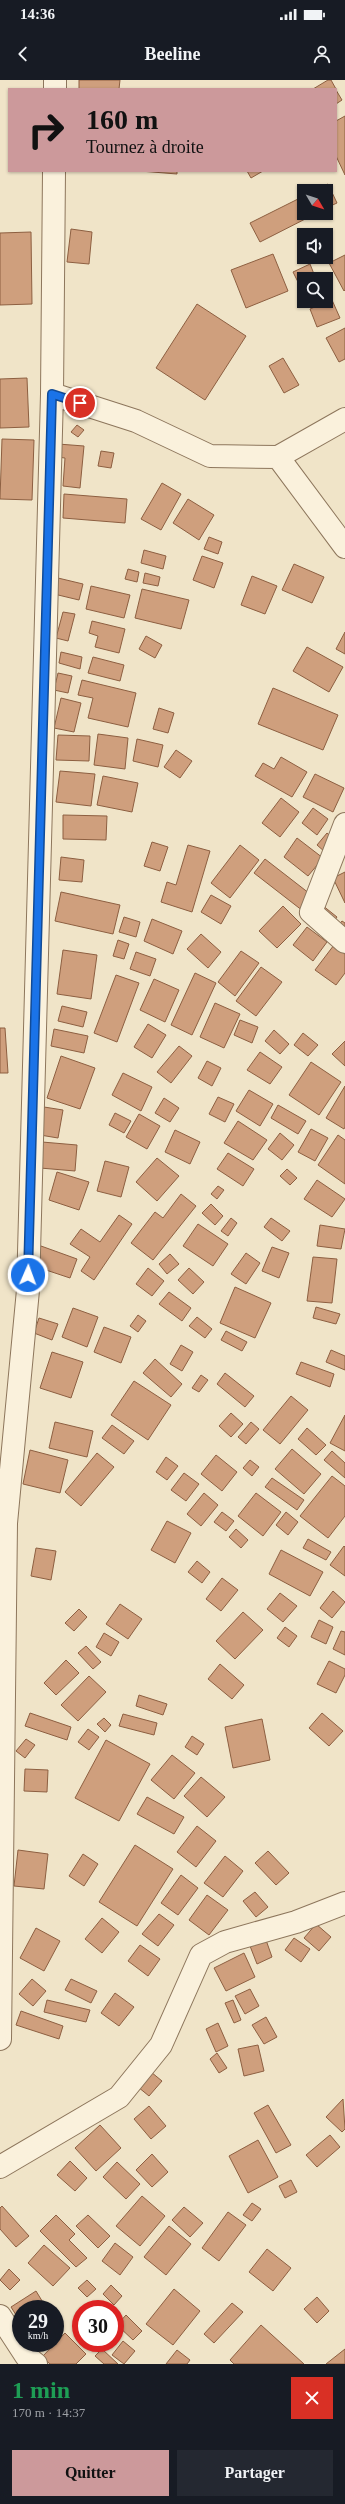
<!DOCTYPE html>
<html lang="fr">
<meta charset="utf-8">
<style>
body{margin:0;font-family:"Times New Roman",serif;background:#242831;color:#f1f3f6;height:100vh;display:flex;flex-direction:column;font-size:15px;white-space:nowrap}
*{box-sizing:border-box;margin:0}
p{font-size:13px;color:#9ea1a6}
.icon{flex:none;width:22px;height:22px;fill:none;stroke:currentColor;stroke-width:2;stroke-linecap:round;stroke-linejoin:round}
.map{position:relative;height:2284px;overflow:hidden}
.panel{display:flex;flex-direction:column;background:#171b24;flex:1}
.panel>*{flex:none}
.hud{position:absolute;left:8px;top:8px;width:329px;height:84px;border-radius:0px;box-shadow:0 1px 3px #0004;background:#cc999b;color:#111;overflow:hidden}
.needle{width:26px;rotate:129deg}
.buttons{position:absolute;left:297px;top:104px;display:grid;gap:8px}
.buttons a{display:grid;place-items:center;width:36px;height:36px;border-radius:0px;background:#171b24;box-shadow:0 1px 3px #0004;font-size:20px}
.speed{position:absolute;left:12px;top:2220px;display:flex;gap:8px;font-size:20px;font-weight:700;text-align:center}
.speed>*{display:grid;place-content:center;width:52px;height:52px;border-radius:50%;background:#171b24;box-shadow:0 1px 3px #0004;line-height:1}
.speed small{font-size:10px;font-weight:400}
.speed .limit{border:6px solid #d22;background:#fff;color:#111}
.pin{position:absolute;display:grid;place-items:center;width:34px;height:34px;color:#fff;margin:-17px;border:2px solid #fff;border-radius:50%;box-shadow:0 1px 4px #0007}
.me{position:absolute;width:44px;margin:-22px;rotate:2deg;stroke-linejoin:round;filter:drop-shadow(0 0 3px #0008)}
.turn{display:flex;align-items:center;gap:14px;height:84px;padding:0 12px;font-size:18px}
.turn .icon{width:52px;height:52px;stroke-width:2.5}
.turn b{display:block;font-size:28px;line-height:34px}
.round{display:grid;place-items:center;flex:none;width:42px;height:42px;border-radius:0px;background:#242831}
.summary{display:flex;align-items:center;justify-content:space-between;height:68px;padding:0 12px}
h1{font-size:24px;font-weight:700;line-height:30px;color:#1e9e55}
.action{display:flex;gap:8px;margin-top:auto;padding:8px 12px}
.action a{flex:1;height:46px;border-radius:0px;background:#cc999b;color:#111;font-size:16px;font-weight:700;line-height:46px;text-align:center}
.action a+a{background:#242831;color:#f1f3f6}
.status{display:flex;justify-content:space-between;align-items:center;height:28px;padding:0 20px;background:#171b24;direction:ltr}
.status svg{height:11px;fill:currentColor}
header{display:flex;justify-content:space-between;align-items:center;height:52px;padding:0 12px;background:#171b24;font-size:18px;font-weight:700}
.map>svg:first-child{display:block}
</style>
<div class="status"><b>14:36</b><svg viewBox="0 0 49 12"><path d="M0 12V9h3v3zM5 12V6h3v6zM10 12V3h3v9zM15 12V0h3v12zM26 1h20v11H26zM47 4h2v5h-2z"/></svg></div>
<header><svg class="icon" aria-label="back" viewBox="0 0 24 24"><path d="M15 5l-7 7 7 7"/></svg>Beeline<svg class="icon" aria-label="person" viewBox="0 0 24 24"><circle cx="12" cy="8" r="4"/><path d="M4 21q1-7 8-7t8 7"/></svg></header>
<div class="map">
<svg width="345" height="2284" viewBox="0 0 345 2284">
<rect width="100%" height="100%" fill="#f0e4c8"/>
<path fill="#cf9f7d" stroke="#8d5f41" d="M79 0H120L119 9H79Z
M328 0H331L336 9H313Z
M336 10 342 20 336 24Z
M345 36V95L336 76V41Z
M140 91H177V94Z
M247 91H263L251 98Z
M328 104 337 123 326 128V111H314Z
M304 116V133H317L260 162 250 143Z
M71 149 92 152 89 184 67 182Z
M31 152 32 224 0 225V153Z
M273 174 288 211 246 228 231 190Z
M345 175V210L344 211 329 183Z
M310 184 316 199H304V214L293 192Z
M332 220 340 238 317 247 310 229Z
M197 224 246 256 205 320 156 288Z
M345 248V279L339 282 326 258Z
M283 278 299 305 284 313 269 286Z
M27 298 29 347 0 348V299Z
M77 345 84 350 78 357 71 352Z
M2 359 34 360 32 420 0 419Z
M58 364 84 366 80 408 63 406 65 378 57 377Z
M101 371 114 373 111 388 98 386Z
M162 403 181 414 161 450 141 439Z
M64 414 127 419 125 443 63 438Z
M188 419 214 435 199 460 173 443Z
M209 457 222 462 218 474 204 469Z
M144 470 166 476 163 489 141 483Z
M202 476 223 483 214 508 193 500Z
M294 484 324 497 312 523 282 510Z
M128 489 139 492 137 502 125 499Z
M145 493 160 497 158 506 143 503Z
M252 496 277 506 265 534 241 525Z
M58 498 83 504 79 520 54 514Z
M91 506 130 515 124 538 86 529Z
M142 509 189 520 181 549 135 538Z
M63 532 75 534 68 561 56 558Z
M92 541 125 549 119 573 95 567 98 556 89 553Z
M345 552V574L336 569Z
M146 556 162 565 155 578 139 569Z
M307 567 343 587 329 612 293 591Z
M61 572 82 577 80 589 59 583Z
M93 577 124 585 120 601 88 593Z
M58 593 72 596 68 613 54 610Z
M82 600 136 613 128 647 88 638 93 618 78 615Z
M273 608 338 635 323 670 258 644Z
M61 618 81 623 74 652 54 648Z
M159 628 174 633 168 653 153 649Z
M98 654 128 658 125 689 94 685Z
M58 655 90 656 89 681 56 680Z
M137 659 163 665 158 687 133 681Z
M176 670 192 681 180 698 164 687Z
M281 677 307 692 292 717 255 696 263 683 274 689Z
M60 691 95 694 91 726 56 722Z
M315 694 344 708 333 732 303 717Z
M103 696 138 703 132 732 97 725Z
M281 718 299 732 280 757 262 743Z
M313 728 328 739 317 755 302 743Z
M63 735 107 736 106 760 63 759Z
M327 753 335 760 325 772 317 765Z
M297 758 323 778 308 796 284 777Z
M152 762 168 767 160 791 144 786Z
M188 765 210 771 192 832 161 822 167 802 176 805Z
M240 765 259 780 230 818 211 803Z
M61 777 84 780 82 802 59 800Z
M265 779 314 817 303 831 254 793Z
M345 792V823L333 798Z
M61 812 120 825 113 854 55 841Z
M211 815 231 826 221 844 201 832Z
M322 825 337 837 332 844Z
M283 826 301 844 277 868 259 851Z
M124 837 140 842 136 857 119 852Z
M152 839 182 851 173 874 144 861Z
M342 841 345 843V855L336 848Z
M307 847 327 862 313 881 293 865Z
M201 854 221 872 208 888 187 869Z
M118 860 129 864 124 879 113 876Z
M334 865 345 874V893L336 905 315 890Z
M63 870 97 875 91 919 57 914Z
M241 871 259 883 235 916 218 902Z
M136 872 156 879 150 896 130 889Z
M261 887 282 902 256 936 236 921Z
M195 893 216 903 192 955 171 945Z
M116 895 139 903 117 962 94 953Z
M154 899 179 910 165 942 140 930Z
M215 923 240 934 224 968 200 957Z
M62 926 87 932 83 947 58 941Z
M240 940 258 947 252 963 234 955Z
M148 944 166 955 152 978 134 967Z
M0 948H5L8 993H0Z
M54 949 88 956 84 973 51 966Z
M274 950 289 964 280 974 265 961Z
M303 953 318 965 308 976 294 965Z
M345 961V986L332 974Z
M179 966 192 976 171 1003 157 992Z
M260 972 282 987 270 1004 247 990Z
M61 976 95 988 80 1029 47 1018Z
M207 981 221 988 212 1006 198 998Z
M311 982 341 1002 319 1035 289 1015Z
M123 993 152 1007 141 1031 112 1015Z
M345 1006V1047L344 1049 326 1038Z
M249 1010 273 1024 260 1046 236 1031Z
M218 1017 234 1024 225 1042 209 1034Z
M164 1018 179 1028 170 1042 155 1033Z
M278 1025 306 1041 298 1054 271 1038Z
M44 1027 63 1030 58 1058 40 1055Z
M115 1033 131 1041 124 1053 109 1045Z
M139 1034 160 1046 147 1069 126 1057Z
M238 1041 267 1060 253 1080 224 1063Z
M311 1049 328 1058 315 1081 298 1072Z
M175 1050 200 1062 190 1084 165 1072Z
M280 1053 294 1065 282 1080 268 1069Z
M338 1055 345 1060V1104L318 1085Z
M42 1062 77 1065 75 1091 40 1088Z
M228 1073 254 1089 243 1106 217 1089Z
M157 1078 179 1096 157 1121 136 1102Z
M105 1081 129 1087 121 1117 97 1111Z
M287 1089 297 1098 290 1105 280 1096Z
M57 1092 89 1102 79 1130 49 1120Z
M317 1100 345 1119 332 1137 304 1119Z
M218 1106 224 1110 217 1119 211 1114Z
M181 1114 196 1126 153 1180 131 1163 155 1132 163 1138Z
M211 1124 223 1136 215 1145 202 1133Z
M119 1135 132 1144 94 1200 81 1191 90 1177 70 1164 81 1149 100 1162Z
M231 1138 237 1143 228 1156 221 1151Z
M271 1138 290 1151 282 1161 264 1147Z
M198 1144 228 1164 213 1186 183 1166Z
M320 1145 345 1149 341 1169 317 1166Z
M41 1166 77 1179 70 1198 34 1186Z
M272 1167 289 1173 279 1198 262 1191Z
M246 1173 260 1183 246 1204 231 1194Z
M170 1174 179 1184 167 1194 159 1184Z
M313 1177 337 1179 332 1223 307 1221Z
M148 1188 164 1201 152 1216 136 1204Z
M189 1188 204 1202 193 1214 178 1200Z
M235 1207 271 1223 255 1258 220 1243Z
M169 1212 191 1228 182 1241 159 1224Z
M316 1227 340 1234 336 1244 313 1238Z
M73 1228 98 1237 87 1267 62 1257Z
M138 1235 146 1241 138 1252 130 1246Z
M197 1237 212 1249 205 1258 189 1246Z
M39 1238 58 1244 52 1260 34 1253Z
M104 1247 131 1257 121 1283 94 1272Z
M226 1251 247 1262 242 1271 221 1260Z
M181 1265 193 1272 182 1291 170 1284Z
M331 1270 345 1276V1290L326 1282Z
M52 1272 83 1282 71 1318 40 1308Z
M155 1279 182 1304 171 1317 143 1293Z
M301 1282 334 1294 330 1307 296 1294Z
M225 1293 254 1316 245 1327 217 1304Z
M201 1295 208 1300 199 1312 192 1308Z
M134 1301 171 1325 148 1360 111 1335Z
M291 1316 308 1330 280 1364 263 1350Z
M231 1333 243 1344 231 1357 219 1346Z
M345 1335V1371L330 1363Z
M55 1342 93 1351 87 1377 49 1368Z
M251 1342 259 1349 246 1364 238 1357Z
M112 1345 134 1361 124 1374 102 1358Z
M307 1348 326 1365 316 1375 298 1359Z
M292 1369 321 1394 304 1414 275 1389Z
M30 1370 68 1380 60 1413 23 1404Z
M332 1371 345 1383V1398L324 1380Z
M97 1373 114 1387 81 1426 65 1412Z
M216 1375 237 1392 222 1411 201 1394Z
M166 1377 178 1386 167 1400 156 1392Z
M250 1380 259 1387 252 1396 243 1388Z
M184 1393 199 1404 186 1421 171 1410Z
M332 1396 345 1406V1436L328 1458 300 1436Z
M272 1398 304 1420 297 1430 265 1407Z
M204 1413 218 1425 201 1446 187 1434Z
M256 1413 281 1432 263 1456 238 1436Z
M222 1432 234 1441 226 1451 214 1442Z
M286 1432 298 1442 288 1455 276 1445Z
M167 1441 191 1453 175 1483 151 1470Z
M236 1449 248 1460 241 1468 229 1457Z
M308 1459 331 1472 326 1480 303 1468Z
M344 1466 345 1467V1496L330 1485Z
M36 1468 56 1471 51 1500 31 1496Z
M281 1470 323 1492 310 1516 269 1494Z
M197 1481 210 1492 202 1503 188 1492Z
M222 1498 238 1510 221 1531 206 1519Z
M333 1511 345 1522 332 1538 320 1528Z
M280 1513 297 1526 283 1542 267 1529Z
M120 1524 142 1539 128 1559 106 1544Z
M79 1529 87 1537 74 1551 65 1543Z
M243 1532 263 1550 235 1579 216 1561Z
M319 1540 333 1547 326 1564 311 1557Z
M285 1547 297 1556 289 1567 277 1558Z
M341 1551 345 1552V1575L333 1569Z
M104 1553 119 1562 111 1576 96 1567Z
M86 1566 101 1582 93 1589 78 1573Z
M66 1580 79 1593 56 1615 44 1603Z
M329 1581 345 1589V1595L336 1613 317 1604Z
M220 1584 244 1605 232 1619 208 1599Z
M89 1596 106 1612 78 1641 61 1625Z
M139 1615 167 1624 163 1635 136 1626Z
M30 1633 71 1647 67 1660 25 1646Z
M322 1633 343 1651 329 1666 309 1648Z
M123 1634 157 1643 154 1655 119 1646Z
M104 1638 111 1645 105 1652 97 1644Z
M262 1639 270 1680 233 1688 225 1647Z
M88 1649 99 1657 89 1670 78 1662Z
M192 1656 204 1664 197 1675 185 1667Z
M26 1659 35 1665 25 1678 16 1671Z
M106 1660 150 1684 119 1741 75 1718Z
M172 1675 195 1693 174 1719 151 1700Z
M25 1689 48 1690 47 1712 24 1711Z
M201 1697 225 1717 207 1737 184 1716Z
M147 1717 184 1737 174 1754 137 1734Z
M197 1746 216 1761 196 1787 177 1772Z
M135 1765 173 1789 137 1846 99 1822Z
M18 1770 48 1774 44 1809 14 1806Z
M268 1771 289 1793 276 1805 255 1783Z
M83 1774 98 1784 84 1806 69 1796Z
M225 1776 243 1791 223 1817 204 1803Z
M181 1795 198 1808 178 1835 161 1823Z
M255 1812 268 1827 256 1837 243 1821Z
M207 1815 228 1830 209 1855 189 1840Z
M159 1834 174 1845 158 1866 142 1854Z
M102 1838 119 1852 102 1873 85 1859Z
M316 1844 331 1857 319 1871 304 1858Z
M36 1848 60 1861 44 1891 20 1878Z
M294 1858 310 1869 301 1882 285 1870Z
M266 1860 272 1877 257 1884 250 1866Z
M140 1865 160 1879 148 1896 128 1881Z
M244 1873 255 1897 226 1911 214 1888Z
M32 1899 46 1911 33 1926 19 1914Z
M71 1899 97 1911 91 1923 65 1910Z
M250 1909 259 1926 245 1934 235 1916Z
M115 1913 134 1927 119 1946 101 1933Z
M47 1920 90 1930 86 1942 44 1932Z
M233 1920 241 1940 234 1943 225 1923Z
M21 1931 63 1946 59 1959 16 1945Z
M266 1937 277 1957 264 1964 252 1945Z
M218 1943 228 1966 216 1972 206 1949Z
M258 1965 264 1991 244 1996 238 1969Z
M217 1973 227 1988 219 1993 210 1979Z
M151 1992 162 2001 149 2016 138 2007Z
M343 2019 345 2049 342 2052 326 2037Z
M268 2025 291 2065 276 2073 254 2033Z
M149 2026 166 2046 151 2059 134 2039Z
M100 2045 121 2068 96 2091 75 2068Z
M330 2055 340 2067 317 2087 306 2075Z
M258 2060 278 2097 248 2113 229 2076Z
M152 2074 168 2092 152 2107 136 2090Z
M70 2081 87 2098 75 2111 57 2095Z
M117 2082 140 2104 126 2119 103 2097Z
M291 2100 297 2112 285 2118 279 2106Z
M142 2116 165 2136 140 2166 116 2146Z
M252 2123 261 2129 252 2141 243 2135Z
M2 2126 29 2156 16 2167 0 2149V2128Z
M184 2127 203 2143 190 2157 172 2140Z
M228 2132 246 2145 219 2181 202 2168Z
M56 2135 75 2154 69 2160 87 2178 76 2187 40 2151Z
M88 2135 110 2156 98 2168 76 2146Z
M169 2146 191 2164 166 2195 144 2177Z
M115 2163 133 2177 120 2195 102 2181Z
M44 2165 70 2188 53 2206 28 2183Z
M267 2169 291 2188 273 2211 249 2192Z
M9 2189 20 2200 10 2210 0 2200Z
M87 2200 96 2209 87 2217 78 2208Z
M111 2205 122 2216 114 2225 103 2214Z
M174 2209 200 2231 173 2265 146 2244Z
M36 2211 47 2229H21V2243L11 2227Z
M317 2217 329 2231 317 2243 304 2229Z
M98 2223 104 2229H93Z
M232 2223 243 2232 214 2263 204 2254Z
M126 2235 142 2251 133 2260 117 2245Z
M81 2241V2252L76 2246Z
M55 2242 60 2249 55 2252Z
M261 2245 304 2284H234L230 2280Z
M65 2253 86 2274 76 2284H50L42 2277Z
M123 2261 135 2271 124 2284 112 2275Z
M102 2269 118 2284H104L95 2276Z
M345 2269V2284H326Z
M177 2270 190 2280 187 2284H166Z"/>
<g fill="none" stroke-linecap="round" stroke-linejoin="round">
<g stroke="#8d765c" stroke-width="24">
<path id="street" d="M55 9V0
M52 314 136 341 210 376 278 377 345 339
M278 377 345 467
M345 744 311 832 345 862
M0 1959 6 1443 28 1210 52 314 54 91
M0 2087 119 2017 161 1965 201 1875 225 1862 296 1842 345 1823
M0 2236 26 2276 36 2284"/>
</g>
<use href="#street" stroke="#faf1dc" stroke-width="22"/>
</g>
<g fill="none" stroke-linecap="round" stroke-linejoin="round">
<g stroke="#114b97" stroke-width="10">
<path id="route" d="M28 1195 52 314 80 323"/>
</g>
<use href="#route" stroke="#1a73e8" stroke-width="7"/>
</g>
</svg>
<div class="buttons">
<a><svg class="needle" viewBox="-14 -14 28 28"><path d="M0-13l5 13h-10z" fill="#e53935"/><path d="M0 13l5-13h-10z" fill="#9ea1a6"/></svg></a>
<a><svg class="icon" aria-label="sound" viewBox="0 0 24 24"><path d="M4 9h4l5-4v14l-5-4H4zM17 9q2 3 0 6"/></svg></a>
<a><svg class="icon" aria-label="search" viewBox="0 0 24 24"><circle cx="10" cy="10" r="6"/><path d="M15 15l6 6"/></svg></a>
</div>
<div class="speed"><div>29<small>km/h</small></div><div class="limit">30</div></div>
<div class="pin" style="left:80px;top:323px;background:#d93025"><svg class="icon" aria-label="arrive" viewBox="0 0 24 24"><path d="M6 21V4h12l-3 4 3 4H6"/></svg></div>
<svg class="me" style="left:28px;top:1195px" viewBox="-20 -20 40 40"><circle r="17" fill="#1a73e8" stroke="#fff" stroke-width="3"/><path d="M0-11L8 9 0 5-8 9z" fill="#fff"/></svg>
<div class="hud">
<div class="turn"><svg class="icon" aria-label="right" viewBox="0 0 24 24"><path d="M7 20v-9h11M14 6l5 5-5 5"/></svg><div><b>160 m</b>Tournez à droite</div></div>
</div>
</div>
<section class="panel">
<div class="summary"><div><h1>1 min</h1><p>170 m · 14:37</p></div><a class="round" style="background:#d93025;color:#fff"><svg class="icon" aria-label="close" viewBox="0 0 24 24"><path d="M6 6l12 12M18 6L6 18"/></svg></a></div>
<div class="action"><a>Quitter</a><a>Partager</a></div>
</section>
